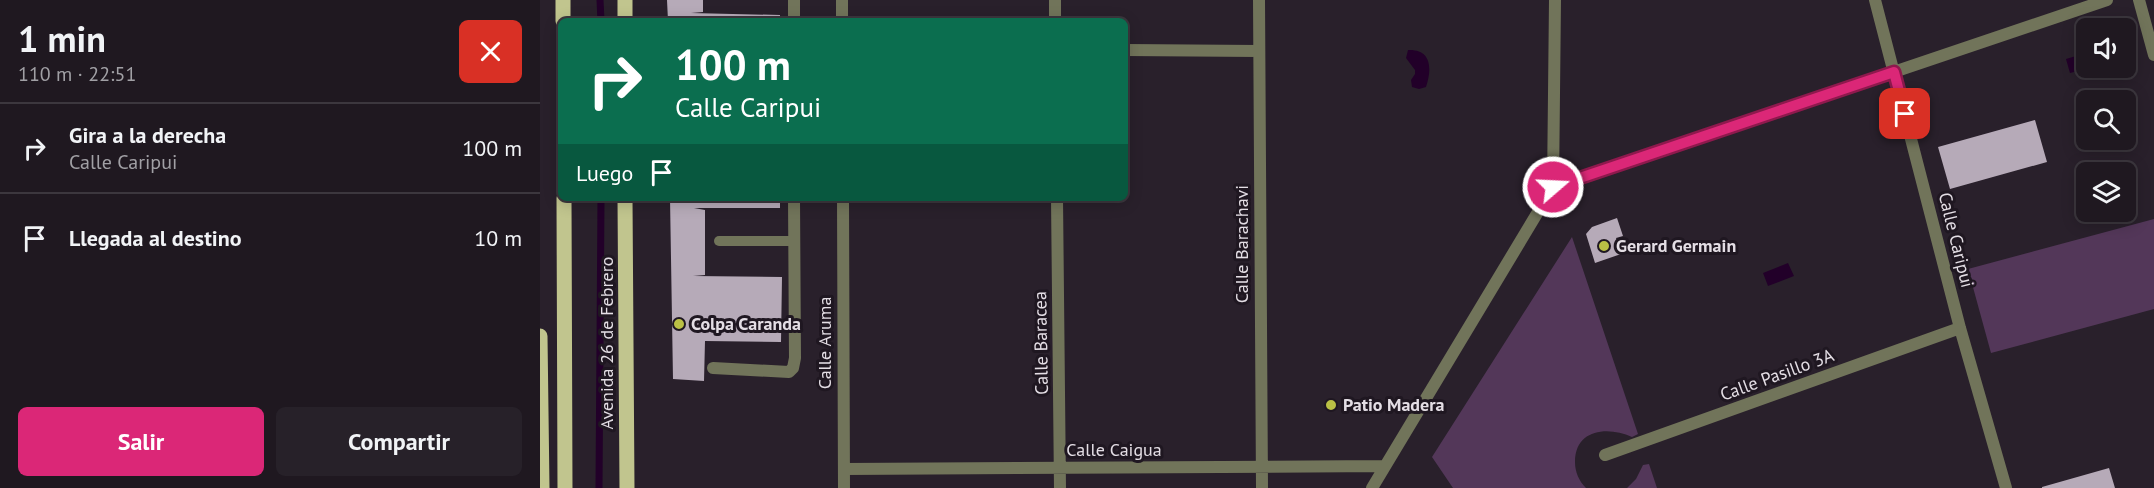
<!DOCTYPE html>
<html lang="es">
<meta charset="utf-8">
<style>
body{margin:0;font-family:"PT Sans",sans-serif;background:#272129;color:#f1f3f6;height:100vh;display:flex;flex-direction:column;font-size:22px;white-space:nowrap}
*{box-sizing:border-box;margin:0}
p{font-size:20px;color:#a1a0a5}
.icon{flex:none;width:33px;height:33px;fill:none;stroke:currentColor;stroke-width:2;stroke-linecap:round;stroke-linejoin:round}
.map{position:relative;flex:1;overflow:hidden}
.side{display:flex;flex-direction:column;background:#1f1820;width:540px}
.side>*{flex:none}
.guide{position:absolute;left:18px;top:18px;width:570px;height:183px;border-radius:9px;box-shadow:0 3px 15px #0003,0 0 0 2px #3c373e;background:#0b6e4f;color:#fff;overflow:hidden}
.buttons{position:absolute;left:1536px;top:18px;display:grid;gap:12px}
.buttons a{display:grid;place-items:center;width:60px;height:60px;border-radius:9px;background:#1f1820;box-shadow:0 3px 15px #0003,0 0 0 2px #3c373e;font-size:30px}
.pin{position:absolute;display:grid;place-items:center;width:51px;height:51px;color:#fff;margin:-26px;border-radius:12px;box-shadow:0 3px 9px #0006}
.me{position:absolute;width:66px;margin:-33px;rotate:71deg;stroke-linejoin:round;filter:drop-shadow(0 0 4px #0008)}
.turn{display:flex;align-items:center;gap:21px;height:126px;padding:0 18px;font-size:27px}
.turn .icon{width:78px;height:78px;stroke-width:2.5}
.turn b{display:block;font-size:42px;line-height:51px}
.then{display:flex;align-items:center;height:57px;padding:0 18px;background:#0003;gap:12px;font-size:22px}
.round{display:grid;place-items:center;flex:none;width:63px;height:63px;border-radius:9px;background:#272129}
.head{display:flex;align-items:center;justify-content:space-between;height:102px;padding:0 18px}
h1{font-size:36px;font-weight:600;line-height:45px}
.cta{display:flex;gap:12px;margin-top:auto;padding:12px 18px}
.cta a{flex:1;height:69px;border-radius:9px;background:#db2777;color:#fff;font-size:24px;font-weight:600;line-height:69px;text-align:center}
.cta a+a{background:#272129;color:#f1f3f6}
ul{padding:0;list-style:none}
li{display:flex;align-items:center;gap:18px;height:90px;padding:0 18px;border-top:2px solid #3c373e}
li div{flex:1}
li b{display:block;font-size:22px}
li em{font-style:normal}
main{display:flex;flex:1;min-height:0}
.map>svg:first-child{display:block}
</style>
<main>
<section class="side">
<div class="head"><div><h1>1 min</h1><p>110 m · 22:51</p></div><a class="round" style="background:#d93025;color:#fff"><svg class="icon" aria-label="close" viewBox="0 0 24 24"><path d="M6 6l12 12M18 6L6 18"/></svg></a></div>
<ul>
<li><svg class="icon" aria-label="right" viewBox="0 0 24 24"><path d="M7 20v-9h11M14 6l5 5-5 5"/></svg><div><b>Gira a la derecha</b><p>Calle Caripui</p></div><em>100 m</em></li>
<li><svg class="icon" aria-label="arrive" viewBox="0 0 24 24"><path d="M6 21V4h12l-3 4 3 4H6"/></svg><div><b>Llegada al destino</b></div><em>10 m</em></li>
</ul>
<div class="cta"><a>Salir</a><a>Compartir</a></div>
</section>
<div class="map">
<svg width="1614" height="488" viewBox="0 0 1614 488">
<rect width="100%" height="100%" fill="#29202b"/>
<path fill="#533759" d="M1614 219V309L1451 353 1428 269Z
M1032 237 1098 434 1092 437C1068 426 1035 429 1035 462 1035 472 1039 481 1046 488H913L892 457Z
M1109 464 1117 488H1087L1096 479 1103 465Z"/>
<path fill="#220029" d="M868 50C892 49 892 69 886 87L879 89 872 87 871 80 875 74V70L866 58Z
M1546 53V68H1550L1530 73 1526 59Z
M1248 263 1254 276 1228 286 1223 273Z"/>
<g fill="none" stroke-linecap="round" stroke-linejoin="round">
<path stroke="#220029" stroke-width="7" d="M60 0 61 21
M59 488 61 198"/>
</g>
<path fill="#b6aab8" d="M127 0H163V12L151 13 240 15V21H128Z
M1495 120 1507 162 1410 189 1398 147Z
M130 198H240V208H154L165 210V275L153 276 242 277 241 342 165 341 164 381 133 379Z
M1077 218 1083 236 1076 238 1081 254 1055 263 1046 234 1052 227Z
M1569 468 1575 488H1502V487Z"/>
<g fill="none" stroke-linecap="round" stroke-linejoin="round">
<path stroke="#71745a" stroke-width="10" d="M179 241H254"/>
<path stroke="#71745a" stroke-width="12" d="M515 0V21
M719 0 722 488
M1335 0 1420 328 1466 488
M1599 0 1614 55
M254 21V0
M302 21V0
M585 50 719 51
M1013 187 1567 0
M303 198 304 488
M517 198 520 488
M173 368 249 372 253 368 255 358 254 198
M1065 455 1420 328
M304 469 845 466
M832 488 1013 187 1015 0"/>
<path stroke="#c1c58e" stroke-width="15" d="M23 0V21
M85 0V21
M24 198 25 488
M85 198 87 488
M0 336 2 488"/>
</g>
<g fill="none" stroke-linecap="round" stroke-linejoin="round">
<g stroke="#8e194d" stroke-width="15">
<path id="route" d="M1013 187 1354 72 1365 114"/>
</g>
<use href="#route" stroke="#db2777" stroke-width="10"/>
</g>
<g fill="#bac045" stroke="#1f1721" stroke-width="2">
<circle cx="1064" cy="246" r="6"/>
<circle cx="139" cy="324" r="6"/>
<circle cx="791" cy="405" r="6"/>
</g>
<g text-anchor="middle" stroke-width="6" stroke-linejoin="round" paint-order="stroke">
<g font-size="18" fill="#e4dee5" stroke="#1f1721">
<text transform="translate(1416 240) rotate(76)" y="6">Calle Caripui</text>
<text transform="translate(702 244) rotate(-90)" y="6">Calle Barachavi</text>
<text transform="translate(67 343) rotate(-90)" y="6">Avenida 26 de Febrero</text>
<text transform="translate(285 343) rotate(-90)" y="6">Calle Aruma</text>
<text transform="translate(501 343) rotate(-91)" y="6">Calle Baracea</text>
<text transform="translate(1237 375) rotate(-20)" y="6">Calle Pasillo 3A</text>
<text x="574" y="456">Calle Caigua</text>
</g>
<g font-size="18" font-weight="bold" fill="#e4dee5" stroke="#1f1721" text-anchor="start">
<text x="1076" y="252">Gerard Germain</text>
<text x="151" y="330">Colpa Caranda</text>
<text x="803" y="411">Patio Madera</text>
</g>
</g>
</svg>
<div class="buttons">
<a><svg class="icon" aria-label="sound" viewBox="0 0 24 24"><path d="M4 9h4l5-4v14l-5-4H4zM17 9q2 3 0 6"/></svg></a>
<a><svg class="icon" aria-label="search" viewBox="0 0 24 24"><circle cx="10" cy="10" r="6"/><path d="M15 15l6 6"/></svg></a>
<a><svg class="icon" aria-label="layers" viewBox="0 0 24 24"><path d="M12 4l9 5-9 5-9-5zM3 14l9 5 9-5"/></svg></a>
</div>
<div class="pin" style="left:1365px;top:114px;background:#d93025"><svg class="icon" aria-label="arrive" viewBox="0 0 24 24"><path d="M6 21V4h12l-3 4 3 4H6"/></svg></div>
<svg class="me" style="left:1013px;top:187px" viewBox="-20 -20 40 40"><circle r="17" fill="#db2777" stroke="#fff" stroke-width="3"/><path d="M0-11L8 9 0 5-8 9z" fill="#fff"/></svg>
<div class="guide">
<div class="turn"><svg class="icon" aria-label="right" viewBox="0 0 24 24"><path d="M7 20v-9h11M14 6l5 5-5 5"/></svg><div><b>100 m</b>Calle Caripui</div></div>
<div class="then">Luego<svg class="icon" aria-label="arrive" viewBox="0 0 24 24"><path d="M6 21V4h12l-3 4 3 4H6"/></svg></div>
</div>
</div>
</main>
